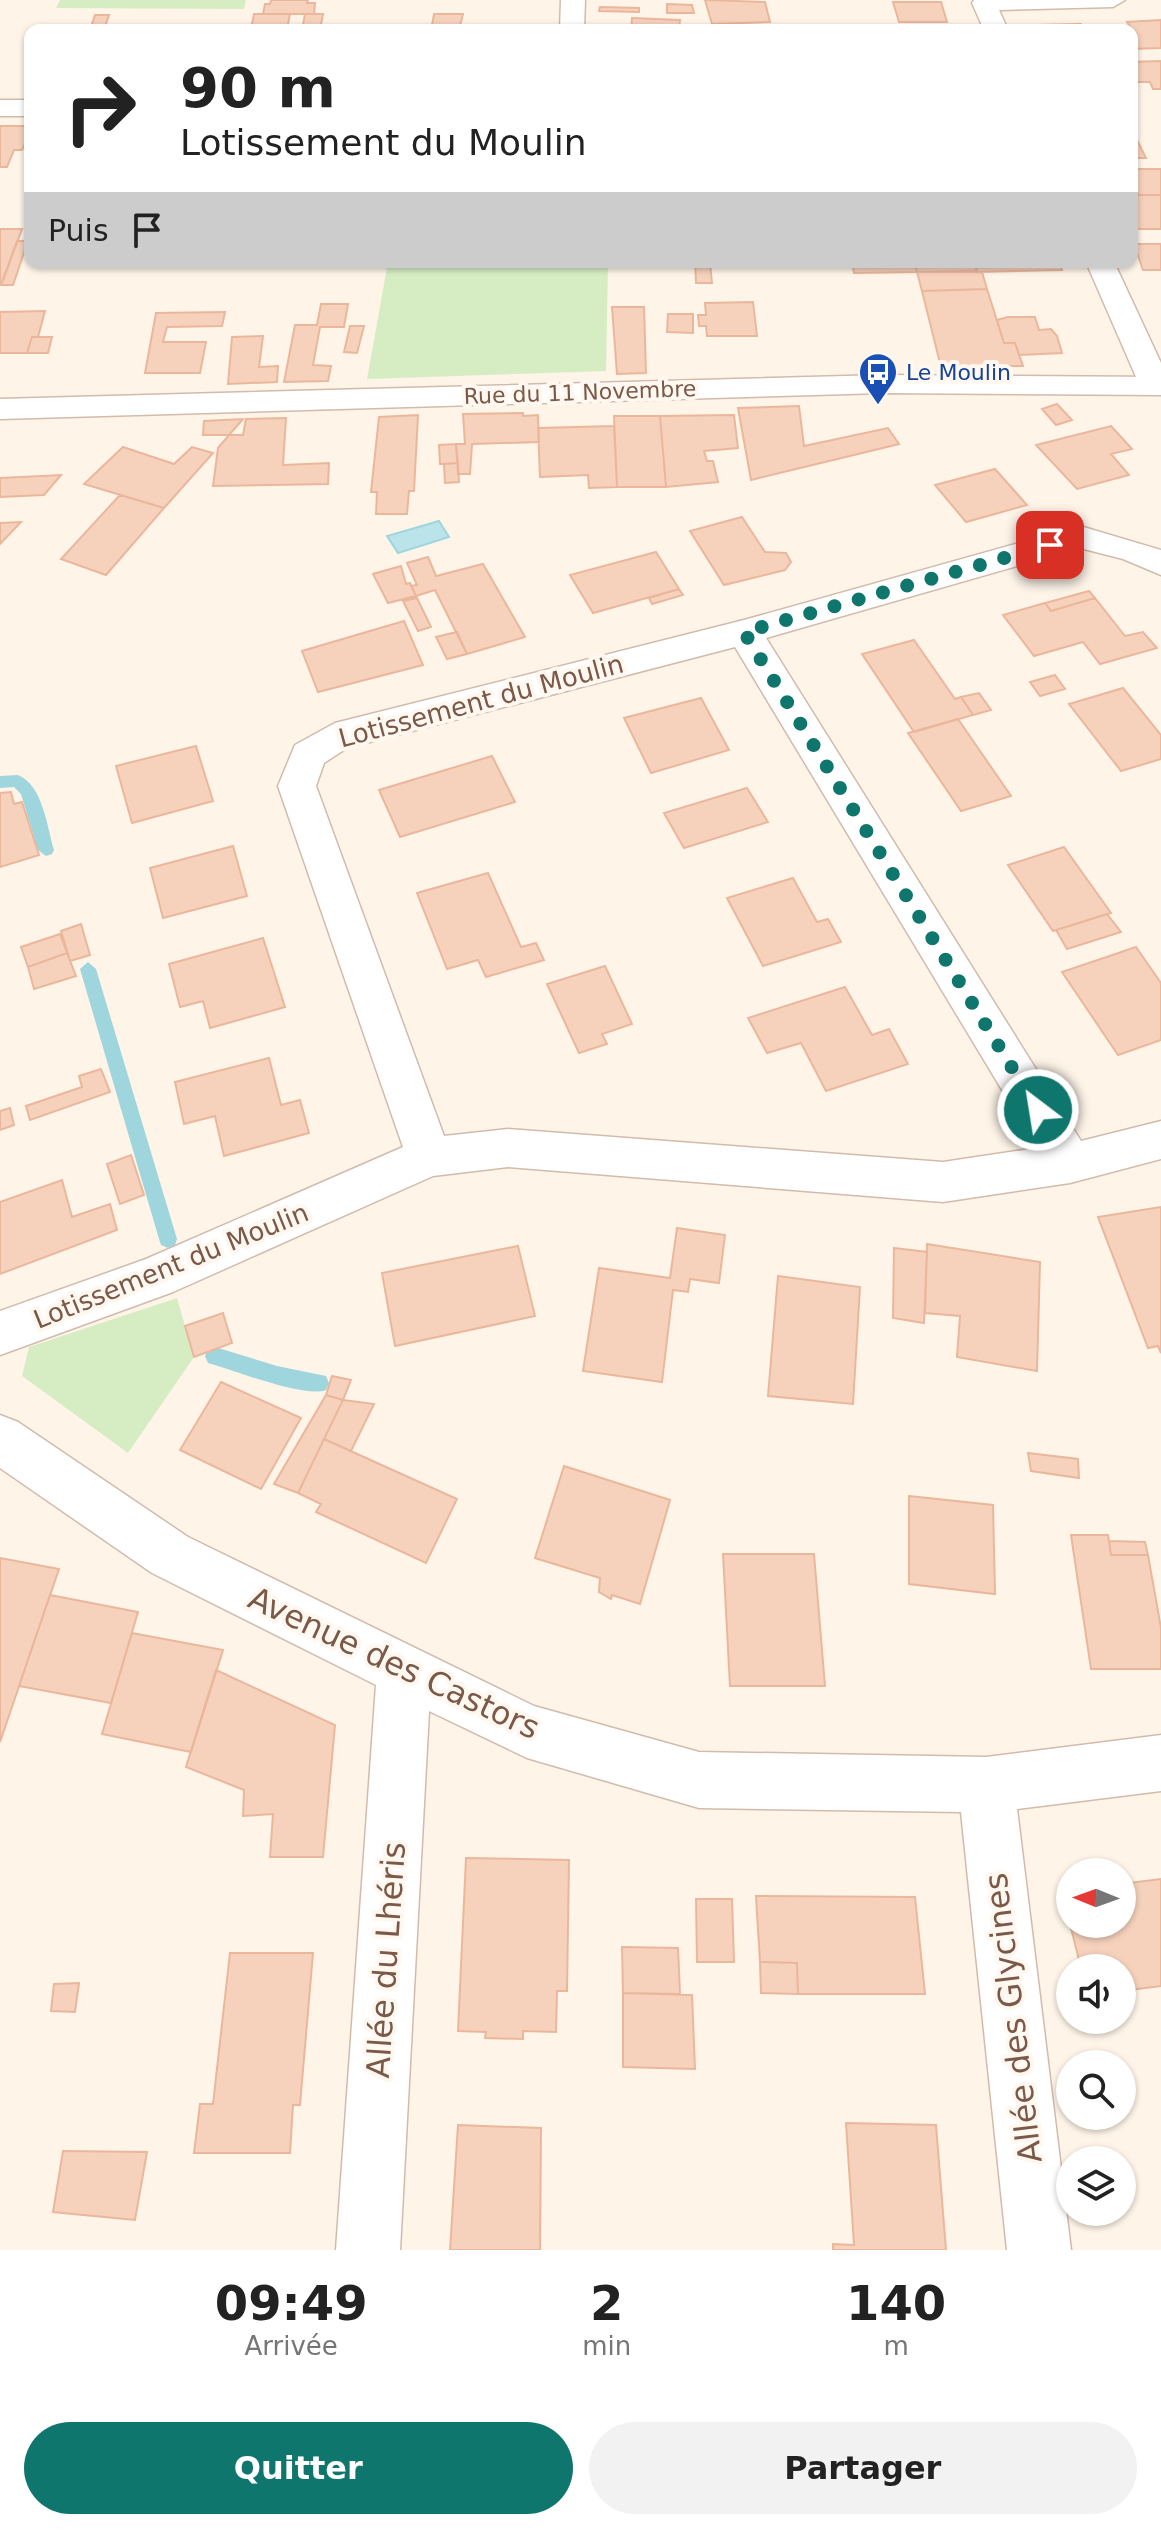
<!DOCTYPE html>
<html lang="fr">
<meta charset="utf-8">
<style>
body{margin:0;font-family:"DejaVu Sans",sans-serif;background:#f2f2f2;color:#222;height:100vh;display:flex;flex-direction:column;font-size:30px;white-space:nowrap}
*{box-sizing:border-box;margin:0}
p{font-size:26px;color:#767676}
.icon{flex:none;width:44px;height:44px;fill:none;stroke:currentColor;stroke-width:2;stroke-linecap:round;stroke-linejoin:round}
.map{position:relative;height:2250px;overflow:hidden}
.panel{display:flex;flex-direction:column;background:#fff;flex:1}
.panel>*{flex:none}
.top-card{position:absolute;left:24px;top:24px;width:1114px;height:244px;border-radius:16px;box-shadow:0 2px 6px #0004;background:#fff;color:#222;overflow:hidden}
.needle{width:52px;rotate:271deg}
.fabs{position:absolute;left:1056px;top:1858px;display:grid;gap:16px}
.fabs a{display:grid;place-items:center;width:80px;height:80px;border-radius:50%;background:#fff;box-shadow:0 2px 6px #0004;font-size:40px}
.pin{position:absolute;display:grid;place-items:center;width:68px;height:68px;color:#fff;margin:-34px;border-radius:16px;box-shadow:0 4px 12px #0006}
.me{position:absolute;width:88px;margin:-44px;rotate:329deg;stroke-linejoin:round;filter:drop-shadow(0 0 6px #0008)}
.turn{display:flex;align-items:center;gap:28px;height:168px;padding:0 24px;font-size:36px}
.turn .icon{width:104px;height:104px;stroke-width:2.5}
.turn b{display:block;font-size:56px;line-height:68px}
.then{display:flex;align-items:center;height:76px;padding:0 24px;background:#0003;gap:16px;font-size:30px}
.eta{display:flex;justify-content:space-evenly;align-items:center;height:136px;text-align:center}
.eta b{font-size:48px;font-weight:700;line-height:56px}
.cta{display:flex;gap:16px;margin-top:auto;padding:16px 24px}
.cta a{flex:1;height:92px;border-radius:48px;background:#0f766e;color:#fff;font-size:32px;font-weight:700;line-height:92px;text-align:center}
.cta a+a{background:#f2f2f2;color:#222}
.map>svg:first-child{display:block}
</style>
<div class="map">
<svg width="1161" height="2250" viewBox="0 0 1161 2250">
<rect width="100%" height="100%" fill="#fef4e8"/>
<path fill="#d6edc4" d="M60 0H246L244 9 56 8Z
M388 262H608L606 371 367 379Z
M177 1298 194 1357 128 1453 22 1376 29 1347Z"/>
<path fill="#bae4ea" stroke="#9fd5dc" stroke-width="2" d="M439 521 449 537 398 553 387 536Z"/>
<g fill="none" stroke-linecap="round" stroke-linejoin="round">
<path fill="#9fd5dc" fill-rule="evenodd" d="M18 775C43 785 47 827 54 850L52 854 46 856 38 850 21 794 14 787 0 788V776Z
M88 962 96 969 177 1239 175 1245 168 1248 161 1245 159 1239 80 969Z
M215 1347 277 1366 326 1376 329 1383 326 1390C306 1398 238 1372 215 1365L208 1363 205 1356 208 1349Z"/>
</g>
<path fill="#f6d2bd" stroke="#eab79c" stroke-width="2" d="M271 0H308L307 3H315L314 14H263L265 4H270Z
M705 0 765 2 770 22 712 24Z
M893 2H941L947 22H899Z
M667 4 692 5 694 13H667Z
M600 7 639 8V12L599 11Z
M254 14H290L287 29H251Z
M305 14H323L320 30H302Z
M434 14H463L460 26 432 25Z
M95 15H109L105 27H91Z
M632 18 680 20 679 30H631Z
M1161 20V48L1132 49 1135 35 1127 22Z
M1081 24 1084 30H1041L1039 25Z
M432 25 460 26 482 27V30H430Z
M1161 61V89H1153L1150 82H1132V62Z
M0 126H30V142H26L22 150H14L7 167H0Z
M1132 136H1135L1146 158H1132Z
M1132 169H1161V195H1139L1132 186Z
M1133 195H1161V229H1134L1132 203H1136Z
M0 229H22L2 283H0Z
M17 241H28L13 285H1Z
M1134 244H1161V270H1143Z
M695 262 710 263 712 283H696Z
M852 262H914L917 272 854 273Z
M914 262H974L977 271 917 272Z
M974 262H1060L1062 270 977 272Z
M917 272H982L987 289 922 291Z
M987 289 1004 343H1015L1023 366 941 367 922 291Z
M753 302 757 336H707L706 326H699L698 315H706L705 303Z
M321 304H348L344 327H320L313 365 331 366 328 381 284 382 295 325H317Z
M612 307H644L646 373 617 374Z
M45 311 38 337H32L27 353H0V312Z
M225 312 222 326 167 327 163 342H206L200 373H145L156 313Z
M668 314H693V333L667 332Z
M1008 317H1035L1039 330 1051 329 1057 336 1062 353 1019 355 1015 343H1004L997 320Z
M350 326H364L357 353 344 352Z
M263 336 259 367 278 366 277 382 228 384 232 337Z
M32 337H52L48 353H27Z
M1057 404 1072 420 1056 425 1042 409Z
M799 406 804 446 888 428 899 444 751 480 738 408Z
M523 413V416L538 415 539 442 472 444 470 474H458L456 444H465L463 414Z
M418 415 414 491H409L407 514H376L377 492H371L379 417Z
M734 415 738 448 704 451 707 461H713L718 482 666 487 660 416Z
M614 416H660L666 487H617Z
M286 418 283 465 329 463 328 484 213 486 218 448 229 435H243L246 419Z
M243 419 229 435H203L204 421Z
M614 426 617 487 589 488 588 475 540 477 538 428Z
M1111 426 1132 449 1111 454 1129 475 1077 489 1036 445Z
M456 444 458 463 440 464 439 445Z
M123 447 174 464 192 447 213 453 164 508 84 484Z
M458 463 459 482 445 483 444 464Z
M995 469 1027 505 966 522 935 485Z
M61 475 44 495 0 497V478Z
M120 495 164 508 106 575 61 559Z
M742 517 765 552 786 553 791 562 785 570 724 585 690 531Z
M21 522 0 544V523Z
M656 552 679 589 593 613 570 575Z
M428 557 436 576 483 564 525 637 467 654 435 590 416 596 411 586 417 585 407 563Z
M401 566 406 584 410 583 416 596 388 603 373 574Z
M679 589 683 595 652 604 649 598Z
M1089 591 1095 598 1051 611 1045 603Z
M417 598 431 627 418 631 403 601Z
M1095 598 1125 636 1143 632 1157 648 1100 664 1083 642 1034 656 1003 615 1045 603 1051 611Z
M404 621 423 665 318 692 302 651Z
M457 632 467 654 447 659 436 637Z
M914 640 955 699 961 697 973 715 914 732 862 654Z
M1055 675 1065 689 1040 696 1030 682Z
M1123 688 1161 735V759L1121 771 1069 704Z
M979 693 991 710 973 715 961 697Z
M701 698 729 750 651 773 624 718Z
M958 719 1011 796 961 811 908 733Z
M196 746 213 801 132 823 116 766Z
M492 756 515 802 400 837 379 790Z
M747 788 768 822 684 848 664 813Z
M11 792 14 804 22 802 39 855 0 867V793Z
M233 846 247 896 163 918 150 868Z
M1064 847 1111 913 1053 931 1008 865Z
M488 873 521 947 536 943 544 960 486 977 478 960 447 969 417 893Z
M793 878 817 922 828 919 841 942 763 966 727 898Z
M1107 914 1121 932 1067 949 1056 930Z
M81 924 90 955 70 961 61 931Z
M60 934 67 953 28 967 21 947Z
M263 938 285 1007 210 1028 203 1001 180 1007 169 964Z
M1136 947 1161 983V1040L1118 1055 1062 972Z
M67 953 76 976 34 989 28 967Z
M605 966 632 1024 602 1034 607 1044 579 1053 547 984Z
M845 987 872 1035 889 1029 908 1064 826 1091 801 1043 767 1053 748 1018Z
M269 1058 281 1105 300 1100 309 1133 224 1156 215 1116 184 1124 175 1082Z
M101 1069 110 1092 30 1120 26 1106 82 1087 79 1076Z
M10 1108 14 1125 0 1130V1111Z
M131 1155 144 1195 120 1204 107 1164Z
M62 1180 72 1217 110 1204 117 1230 0 1274V1202Z
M1161 1207V1353L1158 1346 1148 1348 1098 1217Z
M677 1228 725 1235 719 1283 690 1279 688 1292 673 1290 662 1382 583 1371 599 1268 670 1278Z
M927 1244 1040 1262 1037 1371 957 1357 960 1316 925 1313Z
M518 1246 535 1316 395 1346 382 1273Z
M894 1248 927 1252 924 1323 893 1318Z
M778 1276 860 1287 853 1404 768 1396Z
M223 1313 232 1343 194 1357 185 1326Z
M332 1376 351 1380 343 1400 326 1395Z
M221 1382 301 1418 261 1489 180 1450Z
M326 1395 343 1400 298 1493 274 1484Z
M343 1400 374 1404 351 1451 324 1439Z
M324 1439 457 1499 426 1563 316 1512 321 1504 298 1493Z
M1028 1453 1078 1459 1079 1478 1031 1471Z
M564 1466 670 1500 640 1604 612 1595 611 1599 599 1592 600 1578 535 1558Z
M909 1496 993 1505 995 1594 909 1584Z
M1071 1535H1108L1111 1555H1148L1161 1628V1669H1091Z
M1109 1541 1145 1542 1148 1555H1111Z
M723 1554H814L825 1686H730Z
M0 1558 59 1569 0 1742Z
M50 1595 138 1612 111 1703 19 1686Z
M132 1633 223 1650 191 1752 102 1734Z
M216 1670 335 1725 323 1857H270L273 1814 243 1816 244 1790 186 1767Z
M466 1858 569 1860 567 1991H557L556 2032 523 2031V2039L485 2038 486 2032 458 2031Z
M1161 1879V1986L1122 1991V1968H1081L1071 1928 1122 1924V1884Z
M756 1896 915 1897 925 1994H798L797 1963 760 1962Z
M696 1899H732L734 1962H697Z
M622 1947 678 1948 680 1994 623 1993Z
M230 1953H313L300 2105H293L290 2153H194L200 2104H213Z
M760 1962 797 1963 798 1994 761 1993Z
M79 1983 75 2012 51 2011 54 1984Z
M623 1993 692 1995 695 2069 623 2067Z
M846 2123 936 2125 946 2250H833V2244L854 2245Z
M458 2125 541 2128 540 2250H450Z
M63 2151 147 2152 135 2220 53 2212Z"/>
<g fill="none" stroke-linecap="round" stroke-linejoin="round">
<g stroke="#d2bbac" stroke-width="3">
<path id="minor" d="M561 0H585L584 30H560Z
M974 0H1125L1113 7 999 10 1008 30H984L972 3Z
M0 100H30V116H0Z
M1086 262H1114L1161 363V394L1145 393 1140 386Z
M1080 526 1161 550V575L1123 559 1080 548 766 638 1081 1141 1161 1121V1159L1070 1183 943 1202 508 1167 433 1176 173 1292 0 1355V1311L146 1259 403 1147 278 786 295 745 335 723 744 620ZM735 647 1037 1148 943 1162 508 1129 444 1136 316 786 324 763 347 748Z
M0 1415 18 1422 188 1537 534 1706 699 1752 986 1757 1161 1735V1791L1017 1809 1071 2250H1007L961 1812 699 1808 527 1758 429 1711 400 2250H336L376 1685 152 1573 0 1468Z"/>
</g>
<g stroke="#d2bbac" stroke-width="3">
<path id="tertiary" d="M883 375 1161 377V395L883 393 0 419V399Z"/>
</g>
<use href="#minor" fill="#fff" fill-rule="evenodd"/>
<use href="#tertiary" fill="#fff" fill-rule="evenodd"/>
</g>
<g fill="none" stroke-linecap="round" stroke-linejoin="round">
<path stroke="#0f766e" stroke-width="14" stroke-dasharray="0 25.2" d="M1038 1110 744 632 1050 545"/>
</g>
<defs>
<g id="bus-pin" transform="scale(2)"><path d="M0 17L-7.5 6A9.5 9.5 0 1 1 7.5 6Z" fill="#1a4fb4" stroke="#fff8f0"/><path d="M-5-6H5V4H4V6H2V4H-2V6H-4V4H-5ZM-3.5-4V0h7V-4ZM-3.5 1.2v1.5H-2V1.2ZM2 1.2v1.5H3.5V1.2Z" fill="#fff"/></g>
</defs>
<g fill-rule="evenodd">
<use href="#bus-pin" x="878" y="372"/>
</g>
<g text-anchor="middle" stroke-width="8" stroke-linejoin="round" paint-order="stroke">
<g font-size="22" fill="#164399" stroke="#fff8f0" text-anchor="start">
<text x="906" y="380">Le Moulin</text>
</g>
<g font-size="22" fill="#7b5949" stroke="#fff8f0">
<text transform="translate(580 392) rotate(-2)" y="8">Rue du 11 Novembre</text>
</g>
<g font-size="26" fill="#7b5949" stroke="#fff8f0">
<text transform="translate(481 701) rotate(-15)" y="9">Lotissement du Moulin</text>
<text transform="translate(171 1266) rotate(-22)" y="9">Lotissement du Moulin</text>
</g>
<g font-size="32" fill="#7b5949" stroke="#fff8f0">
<text transform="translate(394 1663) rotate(25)" y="11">Avenue des Castors</text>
<text transform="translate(386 1960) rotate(-86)" y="11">Allée du Lhéris</text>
<text transform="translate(1013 2018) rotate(-97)" y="11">Allée des Glycines</text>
</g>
</g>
</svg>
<div class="fabs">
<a><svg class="needle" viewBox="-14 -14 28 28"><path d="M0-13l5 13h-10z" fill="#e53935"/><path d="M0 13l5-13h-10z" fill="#767676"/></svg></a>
<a><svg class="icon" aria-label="sound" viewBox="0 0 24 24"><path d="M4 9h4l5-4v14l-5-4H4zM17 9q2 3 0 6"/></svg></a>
<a><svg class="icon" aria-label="search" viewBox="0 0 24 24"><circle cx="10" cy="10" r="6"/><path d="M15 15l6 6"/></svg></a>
<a><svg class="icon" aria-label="layers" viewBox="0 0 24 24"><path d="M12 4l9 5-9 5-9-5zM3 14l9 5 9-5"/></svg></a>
</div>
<div class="pin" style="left:1050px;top:545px;background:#d93025"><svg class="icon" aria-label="arrive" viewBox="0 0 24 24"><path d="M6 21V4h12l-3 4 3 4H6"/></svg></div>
<svg class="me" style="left:1038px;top:1110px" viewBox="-20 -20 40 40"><circle r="17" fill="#0f766e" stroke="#fff" stroke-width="3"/><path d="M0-11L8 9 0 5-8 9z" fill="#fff"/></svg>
<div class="top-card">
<div class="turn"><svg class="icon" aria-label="right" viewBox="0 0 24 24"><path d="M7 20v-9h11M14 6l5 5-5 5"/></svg><div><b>90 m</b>Lotissement du Moulin</div></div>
<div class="then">Puis<svg class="icon" aria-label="arrive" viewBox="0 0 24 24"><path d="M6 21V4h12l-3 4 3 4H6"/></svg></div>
</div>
</div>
<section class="panel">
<div class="eta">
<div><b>09:49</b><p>Arrivée</p></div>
<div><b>2</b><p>min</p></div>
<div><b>140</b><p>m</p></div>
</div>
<div class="cta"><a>Quitter</a><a>Partager</a></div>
</section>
